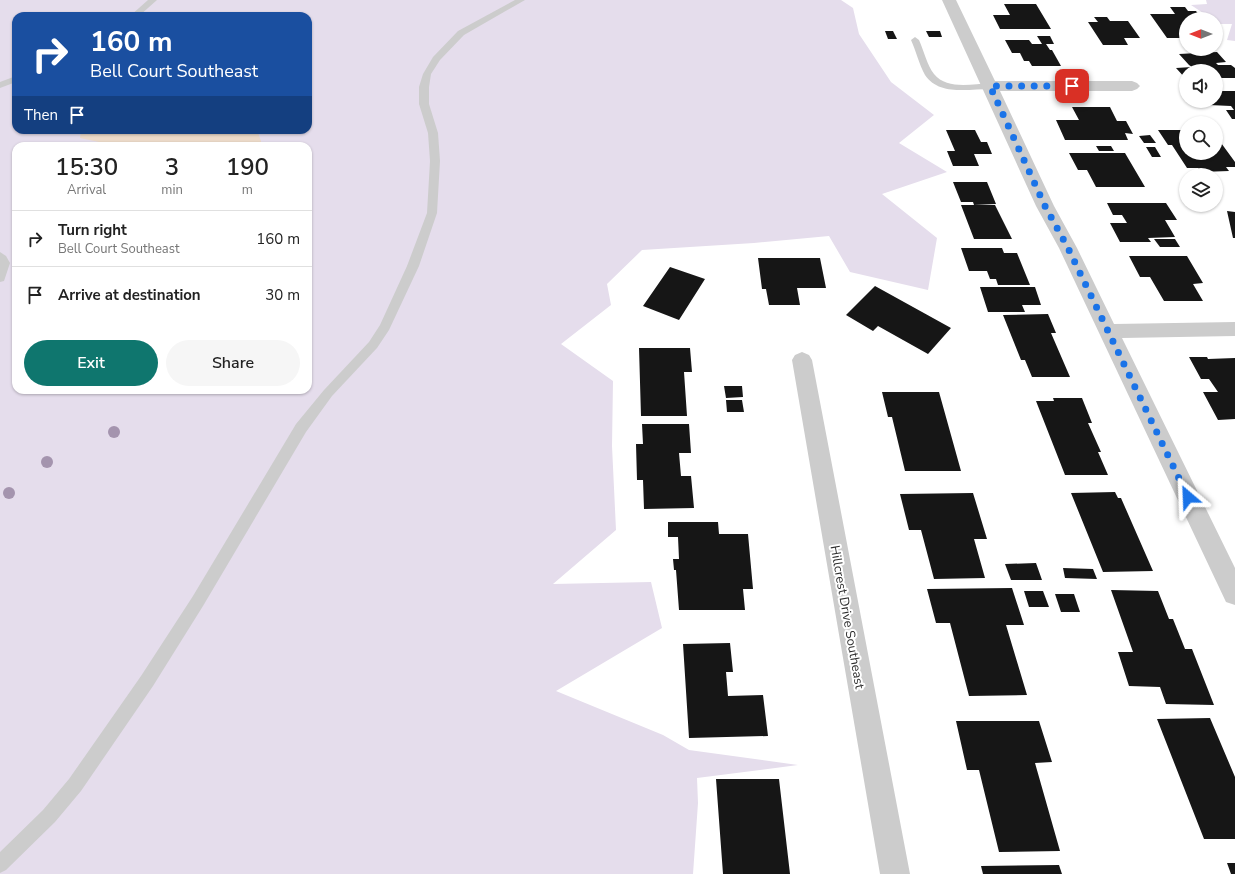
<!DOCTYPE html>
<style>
body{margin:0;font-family:"Nunito Sans",sans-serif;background:#f6f6f6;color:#222;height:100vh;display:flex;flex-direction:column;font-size:15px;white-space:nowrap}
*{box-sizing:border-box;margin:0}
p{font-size:13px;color:#767676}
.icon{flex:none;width:22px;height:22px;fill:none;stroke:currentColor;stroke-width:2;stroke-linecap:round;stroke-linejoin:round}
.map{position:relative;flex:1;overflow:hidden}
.side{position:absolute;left:12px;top:142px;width:300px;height:252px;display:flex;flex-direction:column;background:#fff;border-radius:12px;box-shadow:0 1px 3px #0004}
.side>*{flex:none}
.hud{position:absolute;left:12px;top:12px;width:300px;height:122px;border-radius:12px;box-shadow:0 1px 3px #0004;background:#1a4fa0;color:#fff;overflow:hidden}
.needle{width:26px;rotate:270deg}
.fabs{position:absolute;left:1179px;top:12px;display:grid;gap:8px}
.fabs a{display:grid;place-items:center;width:44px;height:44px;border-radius:50%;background:#fff;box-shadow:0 1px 3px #0004;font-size:20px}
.pin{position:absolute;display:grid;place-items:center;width:34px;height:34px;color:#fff;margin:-17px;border-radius:8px;box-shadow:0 2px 6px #0006}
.me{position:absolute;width:44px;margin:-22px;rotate:334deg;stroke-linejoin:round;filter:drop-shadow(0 0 3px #0008)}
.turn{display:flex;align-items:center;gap:14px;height:84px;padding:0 12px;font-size:18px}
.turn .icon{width:52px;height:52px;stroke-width:2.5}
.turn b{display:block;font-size:28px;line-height:34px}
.then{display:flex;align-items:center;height:38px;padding:0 12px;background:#0003;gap:8px;font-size:15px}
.eta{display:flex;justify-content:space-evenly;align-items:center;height:68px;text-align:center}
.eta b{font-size:24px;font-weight:600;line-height:28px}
.button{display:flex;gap:8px;margin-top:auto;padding:8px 12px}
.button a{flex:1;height:46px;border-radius:24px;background:#0f766e;color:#fff;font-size:16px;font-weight:600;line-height:46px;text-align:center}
.button a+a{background:#f6f6f6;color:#222}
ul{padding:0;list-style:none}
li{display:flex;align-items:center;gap:12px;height:56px;padding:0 12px;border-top:1px solid #e0e0e0}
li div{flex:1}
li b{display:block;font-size:15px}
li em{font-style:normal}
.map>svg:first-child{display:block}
</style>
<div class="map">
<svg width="1235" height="874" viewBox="0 0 1235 874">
<rect width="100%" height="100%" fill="#fff"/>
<path fill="#e5ddec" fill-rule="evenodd" d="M0 0H841L853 8 859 34 891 82 934 115 899 143 947 172 882 194 937 238 928 290 850 272 829 236 754 243 642 250 607 284 611 305 561 344 613 381 612 446 616 530 553 584 651 582 662 628 556 691 663 735 689 750 798 765 697 778 698 803 693 874H0ZM16 16H308V130H16ZM16 146H308V390H16Z
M1206 0H1235V41L1227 40 1232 24H1216V19H1209L1206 15 1191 5 1207 4Z"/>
<path fill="#ecdac9" d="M81 130H257L261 141V146H118L80 138Z"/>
<path fill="#161616" d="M1004 4H1036L1051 29H1000L993 15H1010Z
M1170 7H1185L1188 11H1196L1202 19H1186V30H1183L1186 34V38H1167L1150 14H1175Z
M1094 17H1107L1110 21H1128L1140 38H1124L1128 45H1103L1088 22H1098Z
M885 31H893L897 39H888Z
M926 31H940L942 37H929Z
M1037 36H1050L1054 44H1046L1050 50H1052L1061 66H1032L1029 61H1024L1020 53H1012L1005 40H1029L1032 44H1042Z
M1217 52 1226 62 1216 63 1218 65H1231L1235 68V78H1216V71H1186V79L1176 68 1192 67 1189 65 1179 54Z
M1216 91H1235V119H1232L1226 110H1234L1231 106 1209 105 1206 101H1216Z
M1072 107H1110L1117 121H1126L1133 134 1125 133 1128 140H1065L1056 120H1079Z
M946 130H975L981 142H987L992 154H974L979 166H953L947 151H955Z
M1158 130H1183L1186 133V153H1216V136L1235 162V167H1226L1229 171 1201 172 1198 168H1187L1172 145H1168Z
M1150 135 1156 143H1144L1139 136Z
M1096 146H1111L1114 151H1099Z
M1146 147H1155L1161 157H1152Z
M1069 153H1125L1145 187H1096L1087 170H1078Z
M953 182H987L996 204 974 205 973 202H961Z
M1107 203H1166L1177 220H1165L1175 237 1148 238 1151 242H1120L1110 223H1127L1122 215H1113Z
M961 205H995L1012 239H974Z
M1227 211 1235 212V238H1233Z
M1154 239H1175L1180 247H1160Z
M961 248H1002L1004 253H1017L1030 285H998L996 279H990L987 271H969Z
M1129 256H1187L1203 283 1193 284 1203 301H1164L1150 277H1140Z
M758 258H820L826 288H797L800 305H769L766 289H762Z
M670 267 705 279 679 320 643 306Z
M875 286 951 328 928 354 878 326 873 331 846 315Z
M980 287H1035L1041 305H1022L1025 312H988Z
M1048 314 1056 333H1051L1070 377H1032L1025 360H1021L1003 315Z
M639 348H690L692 372H684L687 416H641Z
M1189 357H1207L1208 359 1235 358V419L1218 420 1203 392H1218L1209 379H1201Z
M724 386H742L743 397 726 398Z
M882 392H939L961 471H905L892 417H888Z
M1053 398H1082L1092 423H1088L1101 452H1098L1108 475H1065L1036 401H1054Z
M726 400H742L744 412H727Z
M642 424H689L691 453H679L681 476H691L694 508 644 509 643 480H637L636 444H643Z
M1115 492 1118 498H1121L1153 571 1103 572 1071 493Z
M973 493 987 539H974L985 578 934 579 921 530H909L900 494Z
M668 522H718L719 534H748L753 589H743L745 610H679L676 570H674L673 559H679L678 537H668Z
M1036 563 1042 580H1011L1005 564Z
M1063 568 1093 569 1097 579 1065 578Z
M1012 588 1024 625H1006L1027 695 969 696 950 623H936L927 589Z
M1111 590 1158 591 1169 619H1173L1185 649H1192L1214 705 1166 704 1160 687 1129 686 1118 652H1133Z
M1024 591H1043L1049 607H1029Z
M1055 594H1074L1080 612H1061Z
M730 643 733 672H726L728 696 763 695 768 736 689 738 683 644Z
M1210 718 1235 777V839H1204L1157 719Z
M956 721H1039L1052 762 1035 763 1060 851 999 852 979 770H967Z
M716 779H779L790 874H723Z
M1227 863H1235V874H1231Z
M1059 865 1062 874H983L981 866Z"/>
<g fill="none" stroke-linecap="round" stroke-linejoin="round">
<path fill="#ccc" fill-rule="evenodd" d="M148 0H157L139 16H130Z
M515 0H525L464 35 440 60 431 74 429 87V104L438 133 440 161 437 213 419 266 389 330 377 348 332 396 306 432 203 606 153 686 81 791 55 822 6 870 0 873V852L43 810 69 779 141 676 193 596 296 424 324 390 369 342 380 325 407 266 427 213 430 161 428 133 419 104V87L423 74 433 57 458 31Z
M915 37 919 40C924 51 927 65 934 74 947 90 972 84 990 83L995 86 990 89C969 89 939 96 925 75 919 64 916 51 911 40Z
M16 76V82L0 88V82Z
M0 252 6 256 10 263 4 281 0 282Z"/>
<path fill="#ccc" fill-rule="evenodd" d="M942 0H956L995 81H1132L1137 83 1140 86 1137 89 1132 91H1000L1054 206 1077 248 1114 324 1235 322V336L1122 338 1235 568V605L1226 602 1059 248 1036 206Z
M802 352 809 355 812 360 910 874H880L792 360 795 355Z"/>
</g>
<g fill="#a494ae">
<circle cx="114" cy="432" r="6"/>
<circle cx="47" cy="462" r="6"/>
<circle cx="9" cy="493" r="6"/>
</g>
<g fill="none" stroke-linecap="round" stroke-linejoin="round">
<path stroke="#1a73e8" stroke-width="7" stroke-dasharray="0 12.6" d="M1072 86H990L1045 206 1068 248 1188 497"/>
</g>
<g text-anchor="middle" stroke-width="4" stroke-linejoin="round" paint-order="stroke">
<g font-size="13" fill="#2f2f2f" stroke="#fff">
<text transform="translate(848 617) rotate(80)" y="5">Hillcrest Drive Southeast</text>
</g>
</g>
</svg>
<div class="fabs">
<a><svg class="needle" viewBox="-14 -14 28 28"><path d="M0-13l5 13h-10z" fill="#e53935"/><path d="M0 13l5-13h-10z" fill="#767676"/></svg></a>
<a><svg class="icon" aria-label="sound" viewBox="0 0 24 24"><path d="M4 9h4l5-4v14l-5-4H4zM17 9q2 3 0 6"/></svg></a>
<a><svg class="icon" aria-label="search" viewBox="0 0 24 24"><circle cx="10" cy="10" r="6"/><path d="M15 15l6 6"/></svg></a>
<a><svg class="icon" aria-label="layers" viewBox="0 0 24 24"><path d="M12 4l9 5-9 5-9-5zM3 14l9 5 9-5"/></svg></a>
</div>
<div class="pin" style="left:1072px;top:86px;background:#d93025"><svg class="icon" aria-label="arrive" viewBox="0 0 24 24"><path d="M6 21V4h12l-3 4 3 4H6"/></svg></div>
<svg class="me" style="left:1188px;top:497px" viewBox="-20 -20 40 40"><path d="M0-17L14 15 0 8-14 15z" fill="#1a73e8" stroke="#fff" stroke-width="4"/></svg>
<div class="hud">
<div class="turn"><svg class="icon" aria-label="right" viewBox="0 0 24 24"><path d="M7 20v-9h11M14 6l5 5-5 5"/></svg><div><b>160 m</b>Bell Court Southeast</div></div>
<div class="then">Then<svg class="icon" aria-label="arrive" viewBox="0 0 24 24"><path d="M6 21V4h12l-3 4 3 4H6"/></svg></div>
</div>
<section class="side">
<div class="eta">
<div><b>15:30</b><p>Arrival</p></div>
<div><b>3</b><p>min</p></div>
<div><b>190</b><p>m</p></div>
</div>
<ul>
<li><svg class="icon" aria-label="right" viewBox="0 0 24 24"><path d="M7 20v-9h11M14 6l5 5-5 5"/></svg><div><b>Turn right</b><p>Bell Court Southeast</p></div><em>160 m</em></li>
<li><svg class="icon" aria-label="arrive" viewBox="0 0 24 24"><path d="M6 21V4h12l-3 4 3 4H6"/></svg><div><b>Arrive at destination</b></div><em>30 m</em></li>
</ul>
<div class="button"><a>Exit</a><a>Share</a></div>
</section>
</div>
